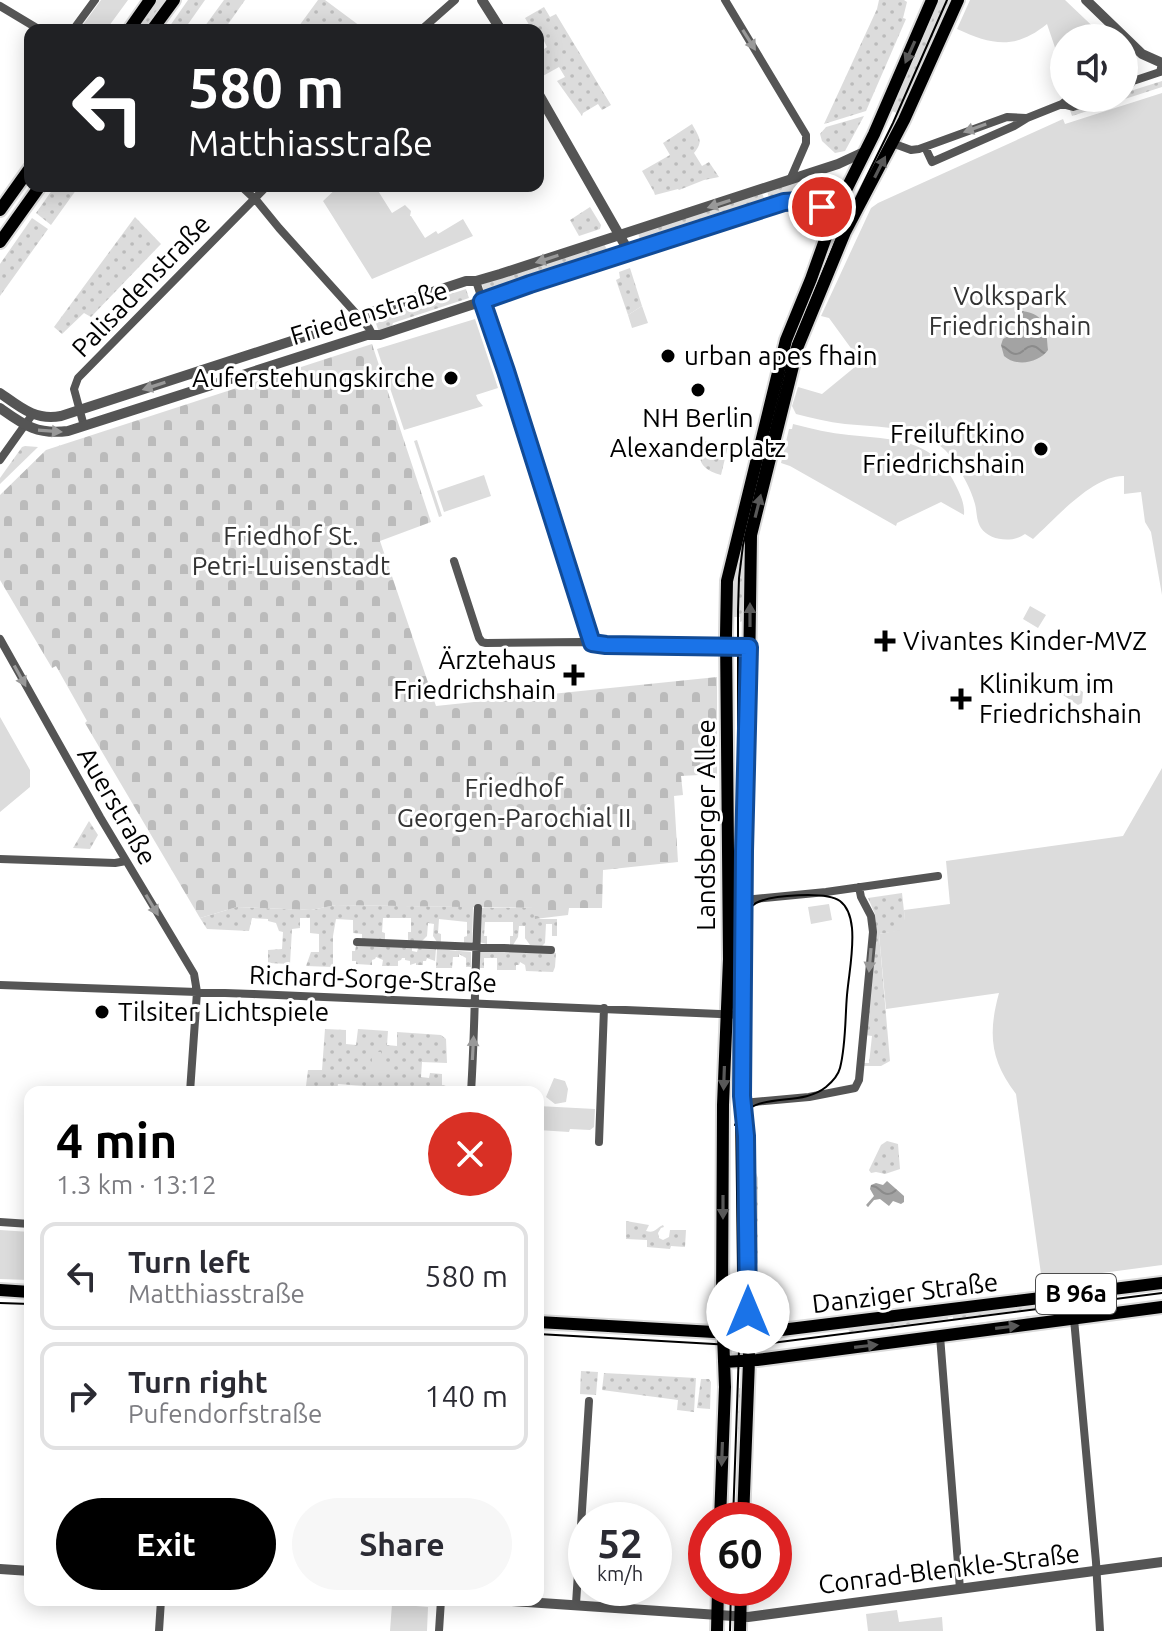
<!DOCTYPE html>
<meta charset="utf-8">
<style>
body{margin:0;font-family:Ubuntu,sans-serif;background:#f7f7f7;color:#2b2b33;height:100vh;display:flex;flex-direction:column;font-size:30px;white-space:nowrap}
*{box-sizing:border-box;margin:0}
p{font-size:26px;color:#7c7c81}
.icon{flex:none;width:44px;height:44px;fill:none;stroke:currentColor;stroke-width:2;stroke-linecap:round;stroke-linejoin:round}
.map{position:relative;flex:1;overflow:hidden}
.details{position:absolute;left:24px;top:1086px;width:520px;height:520px;display:flex;flex-direction:column;background:#fff;border-radius:16px;box-shadow:0 4px 20px #0003}
.details>*{flex:none}
.guide{position:absolute;left:24px;top:24px;width:520px;height:168px;border-radius:16px;box-shadow:0 4px 20px #0003;background:#202124;color:#fff;overflow:hidden}
.tools{position:absolute;left:1050px;top:24px;display:grid;gap:16px}
.tools a{display:grid;place-items:center;width:88px;height:88px;border-radius:50%;background:#fff;box-shadow:0 4px 20px #0003;font-size:40px}
.speed{position:absolute;left:568px;top:1502px;display:flex;gap:16px;font-size:40px;font-weight:700;text-align:center}
.speed>*{display:grid;place-content:center;width:104px;height:104px;border-radius:50%;background:#fff;box-shadow:0 4px 20px #0003;line-height:1}
.speed small{font-size:20px;font-weight:400}
.speed .limit{border:12px solid #d22;background:#fff;color:#111}
.pin{position:absolute;display:grid;place-items:center;width:68px;height:68px;color:#fff;margin:-34px;border:4px solid #fff;border-radius:50%;box-shadow:0 2px 8px #0007}
.me{position:absolute;width:88px;margin:-44px;rotate:0deg;stroke-linejoin:round;filter:drop-shadow(0 0 6px #0008)}
.turn{display:flex;align-items:center;gap:28px;height:168px;padding:0 32px;font-size:36px}
.turn .icon{width:104px;height:104px;stroke-width:2.5}
.turn b{display:block;font-size:56px;line-height:68px}
.round{display:grid;place-items:center;flex:none;width:84px;height:84px;border-radius:42px;background:#f7f7f7}
.overview{display:flex;align-items:center;justify-content:space-between;height:136px;padding:0 32px}
h1{font-size:48px;font-weight:600;line-height:60px;color:#000}
.button{display:flex;gap:16px;margin-top:auto;padding:16px 32px}
.button a{flex:1;height:92px;border-radius:48px;background:#000;color:#fff;font-size:32px;font-weight:600;line-height:92px;text-align:center}
.button a+a{background:#f7f7f7;color:#2b2b33}
ul{padding:0;list-style:none}
li{display:flex;align-items:center;gap:24px;height:108px;margin:0 16px 12px;padding:0 16px;border:4px solid #e1e1e2;border-radius:16px}
li div{flex:1}
li b{display:block;font-size:30px}
li em{font-style:normal}
.map>svg:first-child{display:block}
</style>
<div class="map">
<svg width="1162" height="1631" viewBox="0 0 1162 1631">
<defs>
<pattern id="grass-dots" width="8" height="8" patternUnits="userSpaceOnUse" patternTransform="scale(2)"><rect width="8" height="8" fill="#dcdcdc"/><path d="M2 2h.1M6 6h.1" fill="none" stroke="#bbb" stroke-width="1.8" stroke-linecap="round"/></pattern>
<pattern id="cemetery-stones" width="16" height="16" patternUnits="userSpaceOnUse" patternTransform="scale(2)"><rect width="16" height="16" fill="#dcdcdc"/><path d="M2 7V4a2 2 0 0 1 4 0v3zM10 15v-3a2 2 0 0 1 4 0v3z" fill="#bbb"/></pattern>
<pattern id="water-waves" width="16" height="10" patternUnits="userSpaceOnUse" patternTransform="scale(2)"><rect width="16" height="10" fill="#a3a3a3"/><path d="M0 5q4-4 8 0t8 0" fill="none" stroke="#8b8b8b"/></pattern>
</defs>
<rect width="100%" height="100%" fill="#fff"/>
<path fill="url(#grass-dots)" d="M156 0H167L146 30H135Z
M188 0H205L186 27 189 30H167Z
M224 0H245L224 30H202Z
M318 0H325L360 26 356 30H296Z
M879 0H904L907 2 903 18 906 19 866 111 824 124 877 9Z
M938 0H952L901 115 890 110Z
M544 7 550 17 556 14 611 105 602 110 598 104 583 113 582 116 557 81 565 77 559 67 541 77 538 72V53L547 47 542 37 538 39V30H529L531 28 525 18Z
M1162 81V87L1072 116 1070 110 1109 98H1124V93Z
M864 116 845 151 835 153 822 141 820 134 826 127Z
M692 124C699 137 704 141 694 153L702 166 709 162 719 177 704 180 679 190 678 189 655 195 654 192 642 171 670 155 663 143Z
M819 175 827 179 817 200 793 195 770 201 767 191Z
M55 186H79L51 225 36 213Z
M762 193 766 203 641 243 638 233Z
M590 207 601 225 600 229 579 236 570 220Z
M135 217 161 244 91 317 84 313 62 334 54 327Z
M32 218 48 229 0 296V264Z
M830 232 839 236 796 341 747 537 745 620 740 622V617H733L735 559 785 353Z
M604 244 609 253 484 292 482 284Z
M630 268 642 306 628 315 616 280 620 278 619 272Z
M466 289 469 298 393 323 391 329 379 332 373 315 389 308V314Z
M704 441 728 446 721 475C701 470 695 459 704 441Z
M25 446 38 447 0 484V478L22 447Z
M89 821 98 835 90 849 73 848Z
M902 893 906 930 879 934 890 1061 881 1066H863V1063H869L872 1036 865 1035 876 926 875 914 868 898Z
M336 905 473 907 472 943H464V937L467 936V922L439 919 438 933 441 934V942H437L433 936 434 924 428 923 427 936 422 941H408V932H411V918H383L382 932 385 933V940L362 939V934L353 933V920L336 919 333 936V967L306 966 311 952H319V934L310 933V918H300V928L292 929 290 964 268 963V950L282 949 283 932 279 931 276 923 268 921V919L252 918 249 931 207 929 200 918 237 907 311 910Z
M481 908H535L536 919H557V936H552V924H546L545 943 542 946 530 945 525 938V926H519L518 937 513 945H510V936H513V922H485L484 936H487V944L479 942Z
M356 946 412 948V951L417 952 418 948 436 949 435 961 427 958 426 961H423V965H416V963L410 965V961L405 960V958H402L401 960 398 961V966H382L383 960 376 957 375 959 372 960V965L356 964V961H352V951H355Z
M437 949 471 952V967H466V958L459 954V957H453L452 968H436Z
M480 951 556 953 555 967 553 972 526 971 525 965 520 962 519 965H516V970H497V958H484V968H478Z
M325 1029 346 1030V1044L356 1045 358 1029 388 1031 387 1045 397 1046V1032L441 1035 446 1039 447 1063 422 1062 421 1077 429 1078 430 1073 442 1074V1085L446 1086 445 1092 338 1084 337 1091 320 1090V1087L306 1086 308 1070H322Z
M887 1141 898 1144 900 1169 885 1174 876 1172 871 1173 869 1170 881 1145Z
M753 1166 758 1178V1262L754 1271Z
M626 1221 649 1225 646 1231C655 1234 656 1228 663 1225L664 1227 661 1228 658 1233 659 1238 663 1240 669 1237 670 1230H686L685 1247 671 1246 670 1249 647 1247V1240L626 1239Z
M1113 1293V1298L953 1319V1314Z
M1114 1305 1115 1310 955 1331 954 1326Z
M947 1315 948 1319 849 1332 848 1327Z
M581 1371 598 1372 596 1395 580 1394Z
M604 1373 696 1378 694 1412 677 1410 678 1400 602 1390Z
M701 1379H709L711 1382 710 1409 697 1408Z
M739 1388H742L738 1520H735Z"/>
<path fill="url(#cemetery-stones)" d="M372 344 431 522 380 541 436 706 717 677V774L681 776 683 795 674 796 678 862 603 870 602 908H569L568 915 535 919 534 908 336 905 311 910 237 907 200 918 85 723 87 721 56 666 52 668 0 580V495L46 450Z"/>
<path fill="#dcdcdc" d="M101 0H128L106 30H79Z
M970 0H1065L1105 38H1064V74L1047 24C1015 50 992 45 957 29Z
M1162 93V595L1151 532 1145 522 1141 492 1124 494V476C1093 475 1055 519 1033 539L1025 534C1013 543 990 541 981 528 976 520 977 511 975 504 971 488 956 461 945 450 920 426 877 427 845 424 828 422 812 418 796 414L792 406 798 387 822 394 861 362 829 318 821 316 871 208 878 203 1063 119 1065 124Z
M339 186H375L392 213 405 205 411 211 410 216H411L425 238 436 231 438 234 463 219 473 236 372 279 323 201Z
M642 306 648 323 632 328 628 315Z
M475 319 498 388 476 395 478 400 483 406 404 430 377 349Z
M793 424C812 429 830 433 849 435 892 440 930 437 953 480 959 492 965 502 964 515L941 502 897 523 896 526 790 466 781 463 789 429H792Z
M417 440 442 516 439 517 414 441Z
M484 475 491 496 444 512 437 491Z
M1030 606 1046 615 1038 628 1023 619Z
M1073 685 1083 692 1082 703 1078 705 1060 693 1059 690 1063 686Z
M0 717 30 770V787L0 812Z
M1162 768V1265L1042 1281 1016 1094C990 1060 988 1033 999 993L886 1009 879 934 905 929 904 910 950 904 946 861 1123 836Z
M829 904 832 920 811 924 808 907Z
M372 1052H381V1062L391 1063 390 1071 372 1070Z
M554 1078 565 1081 568 1089 566 1102 555 1104 546 1097Z
M538 1106 595 1109 594 1127 590 1130 570 1129 569 1132 538 1130Z
M0 1230 30 1232V1280L0 1279Z
M392 1604 428 1607 427 1631H390Z
M897 1610 899 1622 942 1617 943 1631H868L866 1614Z"/>
<path fill="url(#water-waves)" d="M1022 311C1047 314 1046 329 1048 350 1039 363 1016 367 1004 356L1001 345 1003 339 1014 333 1018 317Z
M887 1181 904 1196V1202L901 1204 893 1201 889 1206 880 1199 874 1200 868 1207 866 1205 874 1196 870 1189 871 1185 876 1183 883 1185Z"/>
<g fill="none" stroke-linecap="round" stroke-linejoin="round">
<g stroke="#dbdbdb" stroke-width="16">
<path id="primary" d="M129 30 150 0
M152 30 174 0
M0 210 30 168
M0 242 40 186
M0 1290 30 1292
M538 1322 749 1334 1162 1283
M724 1362 757 1360 1162 1307
M720 1520 725 1387 722 1308 723 1105 729 959 726 635 727 581 786 340 811 279 835 212 874 134 932 0
M743 1520 749 1361 746 1136 742 1096 744 851 749 678 751 535 798 346 845 232 904 120 958 0
M717 1631 718 1588
M740 1631 741 1588"/>
</g>
<path stroke="#555" stroke-width="8" d="M725 0 806 135V143L790 180
M0 6 40 30
M73 30 95 0
M421 30 455 0
M1124 81H1133L1160 72 1162 64
M1124 91 1133 81
M1062 104 1073 107 1101 98
M892 143 911 150 919 149 1007 117 1026 118
M925 147 932 162 1014 126 1027 118 1062 104 1069 98
M241 186 257 201 279 228 369 328 372 334
M476 281 506 371 592 643
M84 426 74 389 78 378 267 186
M0 460 32 415
M454 561 479 638 482 642 486 643 582 642 602 645 749 647
M0 639 100 817 194 974 197 992 190 1092
M0 859 115 863 126 861
M744 900 826 892 938 876
M357 942 551 950
M0 985 253 994 743 1015
M471 1092C475 1030 475 969 478 908
M743 1103 809 1097 855 1088 859 1080 873 932 871 916 861 897 859 887
M599 1142 604 1008
M0 1222 30 1224
M1074 1319 1096 1562 1100 1631
M940 1336 960 1589
M576 1604 589 1401
M159 1631 161 1600
M439 1631 441 1600"/>
<path stroke="#555" stroke-width="10" d="M482 0 501 30
M1086 0 1142 54 1162 63
M538 93 629 252
M0 393C20 407 35 421 61 416L353 321 369 313 466 281H476L500 274 838 164 864 152
M0 408C24 425 37 435 68 431L367 335H380L474 304 505 292 784 202C811 197 834 222 859 206
M0 1569 30 1571
M497 1600 748 1617 1162 1562"/>
<use href="#primary" stroke="#000" stroke-width="12"/>
<path stroke="#000" stroke-width="2" d="M735 1125C751 1088 799 1109 826 1087 832 1082 838 1076 840 1068 846 1045 845 1018 847 995 849 973 854 950 852 928 851 918 848 907 840 901 826 891 771 895 756 903 747 908 742 917 739 927
M0 1303 30 1304
M538 1334 749 1346 1162 1293
M733 1520 739 1350 735 1034 738 939V611L739 578 743 545 784 375 793 344 839 233 893 123 947 0
M730 1631 731 1588"/>
</g>
<defs><path id="oneway-solid" d="M-6-.8H1V-3.2L6.5 0L1 3.2V.8H-6Z" transform="scale(2)"/></defs>
<g fill="#999">
<use href="#oneway-solid" transform="translate(749 40) rotate(58)"/>
<use href="#oneway-solid" transform="translate(975 128) rotate(160)"/>
<use href="#oneway-solid" transform="translate(719 204) rotate(162)"/>
<use href="#oneway-solid" transform="translate(547 259) rotate(162)"/>
<use href="#oneway-solid" transform="translate(154 386) rotate(162)"/>
<use href="#oneway-solid" transform="translate(50 431) rotate(4)"/>
<use href="#oneway-solid" transform="translate(20 676) rotate(61)"/>
<use href="#oneway-solid" transform="translate(152 905) rotate(59)"/>
<use href="#oneway-solid" transform="translate(870 960) rotate(95)"/>
<use href="#oneway-solid" transform="translate(473 1048) rotate(-87)"/>
</g>
<g fill="#595959">
<use href="#oneway-solid" transform="translate(910 52) rotate(114)"/>
<use href="#oneway-solid" transform="translate(880 167) rotate(-63)"/>
<use href="#oneway-solid" transform="translate(758 506) rotate(-76)"/>
<use href="#oneway-solid" transform="translate(750 615) rotate(-90)"/>
<use href="#oneway-solid" transform="translate(724 1078) rotate(92)"/>
<use href="#oneway-solid" transform="translate(723 1207) rotate(90)"/>
<use href="#oneway-solid" transform="translate(1007 1327) rotate(-7)"/>
<use href="#oneway-solid" transform="translate(866 1346) rotate(-7)"/>
<use href="#oneway-solid" transform="translate(722 1454) rotate(92)"/>
</g>
<g fill="none" stroke-linecap="round" stroke-linejoin="round">
<g stroke="#114b97" stroke-width="20">
<path id="route" d="M748 1312 746 1136 742 1096 744 851 749 647 606 645 592 643 506 371 482 301 530 284 784 202 799 201 822 207"/>
</g>
<use href="#route" stroke="#1a73e8" stroke-width="14"/>
</g>
<g fill="#000" stroke="#fff" stroke-width="3">
<circle cx="668" cy="356" r="8"/>
<circle cx="451" cy="378" r="8"/>
<circle cx="698" cy="390" r="8"/>
<circle cx="1041" cy="449" r="8"/>
<path d="M881 629h8v8h8v8h-8v8h-8v-8h-8v-8h8z"/>
<path d="M570 663h8v8h8v8h-8v8h-8v-8h-8v-8h8z"/>
<path d="M957 687h8v8h8v8h-8v8h-8v-8h-8v-8h8z"/>
<circle cx="102" cy="1012" r="8"/>
</g>
<g text-anchor="middle" stroke-width="6" stroke-linejoin="round" paint-order="stroke">
<rect fill="#fff" stroke="#4c4c4c" stroke-width="2" x="1036" y="1274" width="80" height="40" rx="6"/>
<g font-size="24" font-weight="bold" fill="#000">
<text x="1076" y="1302">B 96a</text>
</g>
<g font-size="26" fill="#000" stroke="#fff">
<text transform="translate(141 286) rotate(-46)" y="9">Palisadenstraße</text>
<text transform="translate(369 313) rotate(-17)" y="9">Friedenstraße</text>
<text transform="translate(117 806) rotate(60)" y="9">Auerstraße</text>
<text transform="translate(706 825) rotate(-90)" y="9">Landsberger Allee</text>
<text transform="translate(373 979) rotate(2)" y="9">Richard-Sorge-Straße</text>
<text transform="translate(905 1293) rotate(-7)" y="9">Danziger Straße</text>
<text transform="translate(949 1569) rotate(-7)" y="9">Conrad-Blenkle-Straße</text>
</g>
<g font-size="26" fill="#333" stroke="#fff">
<text x="1010" y="305">Volkspark<tspan x="1010" dy="30">Friedrichshain</tspan></text>
<text x="291" y="545">Friedhof St.<tspan x="291" dy="30">Petri-Luisenstadt</tspan></text>
<text x="514" y="797">Friedhof<tspan x="514" dy="30">Georgen-Parochial II</tspan></text>
</g>
<g font-size="26" fill="#000" stroke="#fff" text-anchor="start">
<text x="684" y="365">urban apes fhain</text>
<text x="435" y="387" text-anchor="end">Auferstehungskirche</text>
<text x="698" y="427" text-anchor="middle">NH Berlin<tspan x="698" dy="30">Alexanderplatz</tspan></text>
<text x="1025" y="443" text-anchor="end">Freiluftkino<tspan x="1025" dy="30">Friedrichshain</tspan></text>
<text x="903" y="650">Vivantes Kinder-MVZ</text>
<text x="556" y="669" text-anchor="end">Ärztehaus<tspan x="556" dy="30">Friedrichshain</tspan></text>
<text x="979" y="693">Klinikum im<tspan x="979" dy="30">Friedrichshain</tspan></text>
<text x="118" y="1021">Tilsiter Lichtspiele</text>
</g>
</g>
</svg>
<div class="tools">
<a><svg class="icon" aria-label="sound" viewBox="0 0 24 24"><path d="M4 9h4l5-4v14l-5-4H4zM17 9q2 3 0 6"/></svg></a>
</div>
<div class="speed"><div>52<small>km/h</small></div><div class="limit">60</div></div>
<div class="pin" style="left:822px;top:207px;background:#d93025"><svg class="icon" aria-label="arrive" viewBox="0 0 24 24"><path d="M6 21V4h12l-3 4 3 4H6"/></svg></div>
<svg class="me" style="left:748px;top:1312px" viewBox="-20 -20 40 40"><circle r="19" fill="#fff"/><path d="M0-13L10 11 0 6-10 11z" fill="#1a73e8"/></svg>
<div class="guide">
<div class="turn"><svg class="icon" aria-label="left" viewBox="0 0 24 24"><path d="M17 20v-9H6M10 6l-5 5 5 5"/></svg><div><b>580 m</b>Matthiasstraße</div></div>
</div>
<section class="details">
<div class="overview"><div><h1>4 min</h1><p>1.3 km · 13:12</p></div><a class="round" style="background:#d93025;color:#fff"><svg class="icon" aria-label="close" viewBox="0 0 24 24"><path d="M6 6l12 12M18 6L6 18"/></svg></a></div>
<ul>
<li><svg class="icon" aria-label="left" viewBox="0 0 24 24"><path d="M17 20v-9H6M10 6l-5 5 5 5"/></svg><div><b>Turn left</b><p>Matthiasstraße</p></div><em>580 m</em></li>
<li><svg class="icon" aria-label="right" viewBox="0 0 24 24"><path d="M7 20v-9h11M14 6l5 5-5 5"/></svg><div><b>Turn right</b><p>Pufendorfstraße</p></div><em>140 m</em></li>
</ul>
<div class="button"><a>Exit</a><a>Share</a></div>
</section>
</div>
